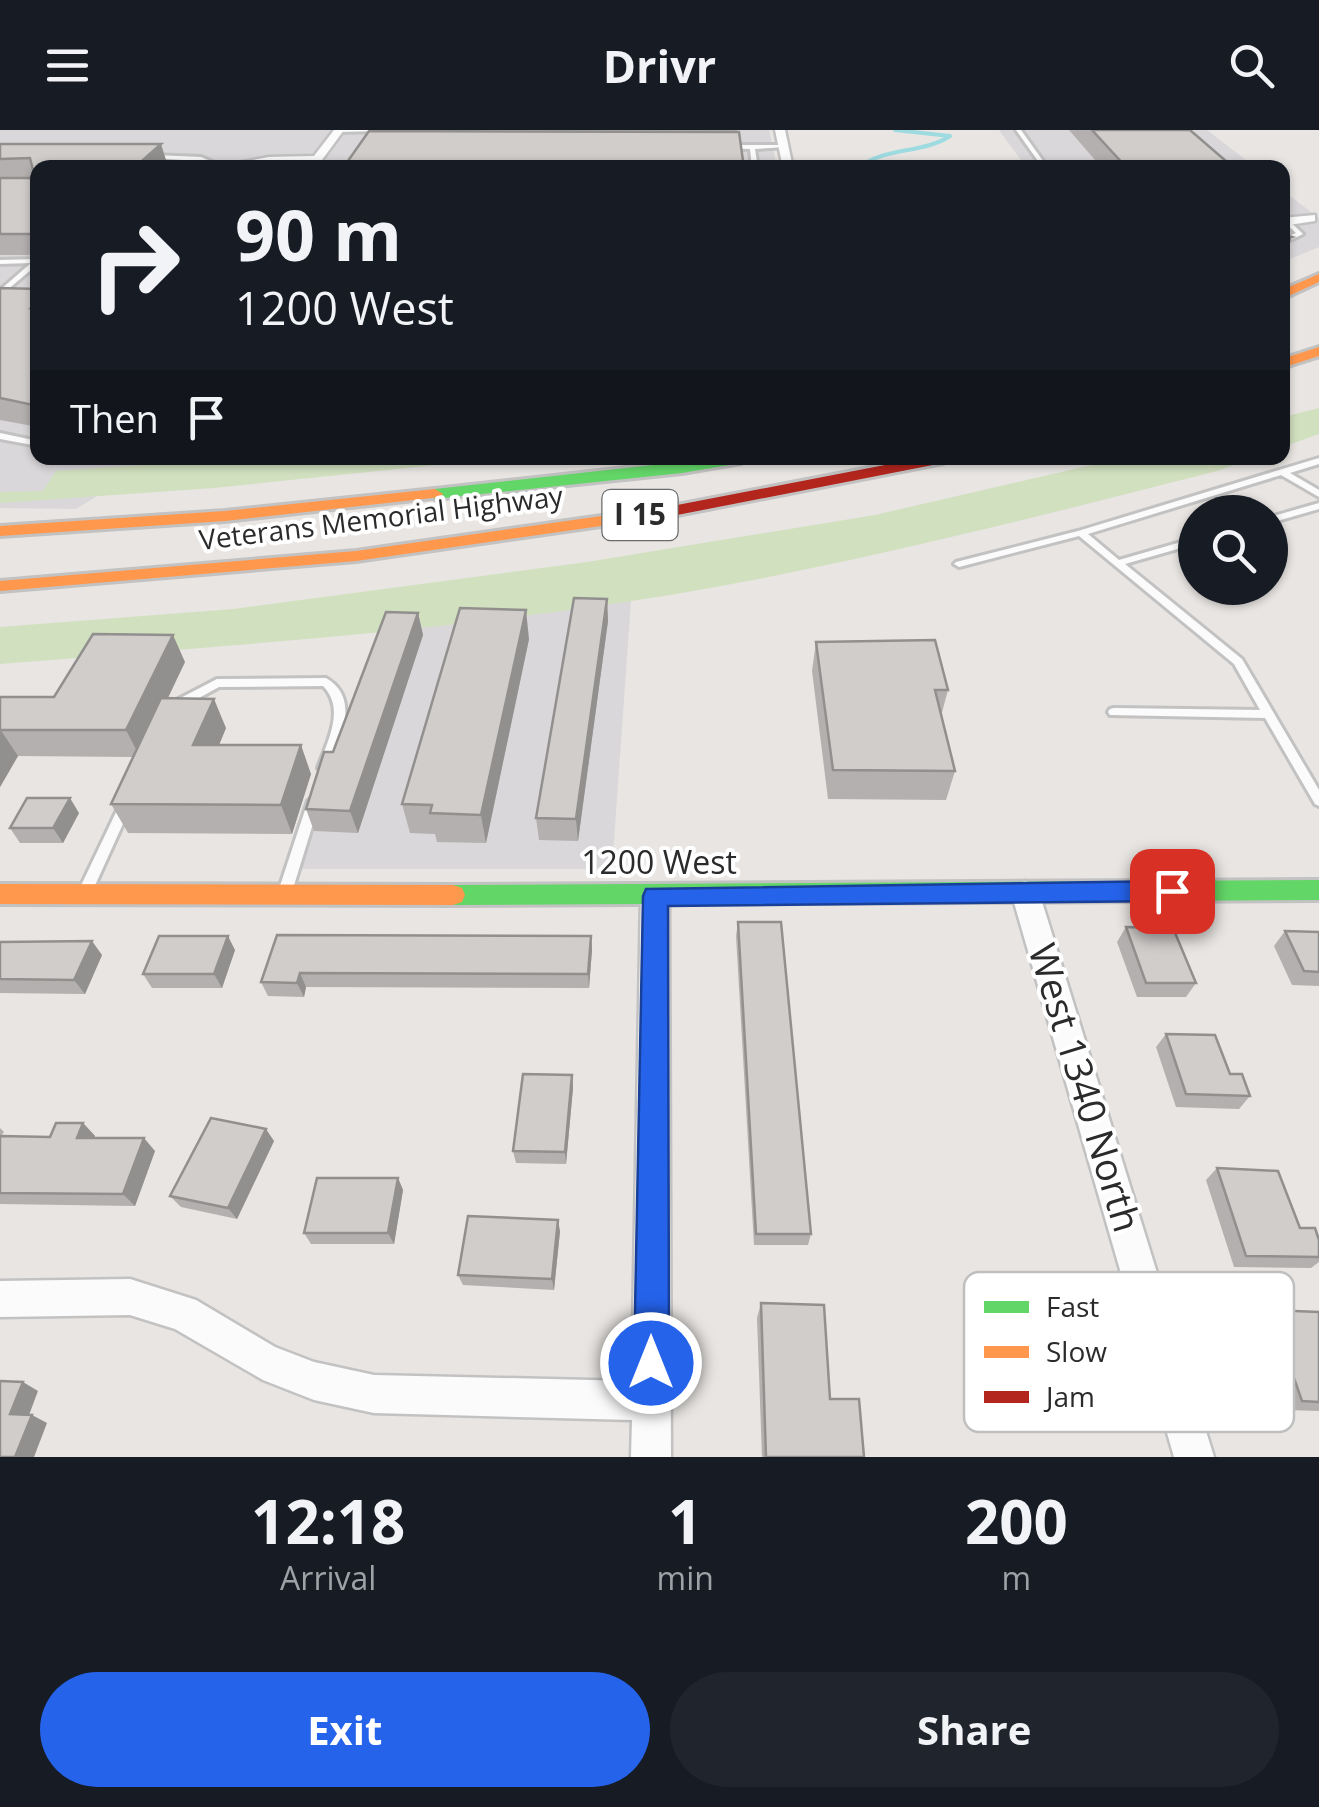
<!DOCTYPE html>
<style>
body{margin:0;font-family:"Open Sans",sans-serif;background:#20242c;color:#f1f3f6;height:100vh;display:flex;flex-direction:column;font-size:38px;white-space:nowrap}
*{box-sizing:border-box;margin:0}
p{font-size:32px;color:#9ea1a6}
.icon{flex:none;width:55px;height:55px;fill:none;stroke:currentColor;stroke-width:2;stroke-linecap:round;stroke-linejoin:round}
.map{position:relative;height:1327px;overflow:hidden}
.panel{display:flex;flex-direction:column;background:#171b24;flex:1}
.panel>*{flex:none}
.top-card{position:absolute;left:30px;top:30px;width:1260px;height:305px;border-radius:20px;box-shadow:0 2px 8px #0004;background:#171b24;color:#f1f3f6;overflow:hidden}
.fabs{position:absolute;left:1178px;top:365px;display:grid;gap:20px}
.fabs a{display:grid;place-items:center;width:110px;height:110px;border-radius:50%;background:#171b24;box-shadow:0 2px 8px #0004;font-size:50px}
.pin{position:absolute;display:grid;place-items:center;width:85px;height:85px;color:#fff;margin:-42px;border-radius:20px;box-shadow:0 5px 15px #0006}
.me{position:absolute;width:110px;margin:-55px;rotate:0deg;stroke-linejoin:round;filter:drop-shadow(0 0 8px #0008)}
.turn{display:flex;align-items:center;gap:35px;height:210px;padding:0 40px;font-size:45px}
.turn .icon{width:130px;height:130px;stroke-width:2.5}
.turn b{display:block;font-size:70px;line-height:85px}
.then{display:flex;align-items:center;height:95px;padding:0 40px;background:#0003;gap:20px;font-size:38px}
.eta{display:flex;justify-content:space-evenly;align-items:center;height:170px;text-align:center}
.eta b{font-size:60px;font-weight:700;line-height:70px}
.primary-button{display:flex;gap:20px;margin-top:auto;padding:20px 40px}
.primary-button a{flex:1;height:115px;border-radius:60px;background:#2563eb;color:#fff;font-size:40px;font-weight:700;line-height:115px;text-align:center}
.primary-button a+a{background:#20242c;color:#f1f3f6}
header{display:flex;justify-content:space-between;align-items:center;height:130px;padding:0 40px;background:#171b24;font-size:45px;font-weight:700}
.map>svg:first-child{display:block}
</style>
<header><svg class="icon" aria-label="menu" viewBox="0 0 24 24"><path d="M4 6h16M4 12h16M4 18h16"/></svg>Drivr<svg class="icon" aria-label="search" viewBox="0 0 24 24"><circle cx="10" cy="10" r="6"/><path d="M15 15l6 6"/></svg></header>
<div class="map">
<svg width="1319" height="1327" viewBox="0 0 1319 1327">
<rect width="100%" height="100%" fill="#e8e5e2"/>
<path fill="#d9d7d9" d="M0 0H769L777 37 38 38V328H170L156 329 76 379 0 378Z
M999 0H1207L1255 37H1026Z
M1282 60 1319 88V117L1283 132Z
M631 470 612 739H292L384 503Z"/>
<path fill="#d1e0bf" d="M1319 278V304L1283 317V287Z
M242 328H504L214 358 0 373V362L43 361 56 341Z
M1122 328H1254L1217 341C1036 387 855 434 670 465 449 501 224 516 0 534V497L233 479 587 432 875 385Z"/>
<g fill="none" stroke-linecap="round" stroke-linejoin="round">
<path stroke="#9edbe1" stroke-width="4" d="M859 38C883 17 923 24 950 6L895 0"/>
<g stroke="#c3c2c2" stroke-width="6">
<path id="lane" d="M337 0H377V1L339 2Z
M1016 0H1021L1048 38H1043Z
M727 15H783L786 17 755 19 758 38H752L750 19 725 18Z
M152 25 201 27 224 37 218 38 200 31 150 28Z
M1282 84 1303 104 1282 114V109L1296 103 1282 90Z
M38 129V134L0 166V160L31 133 0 134V130Z
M0 303 38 311V316L0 309Z
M1319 328V334L1290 343 1319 360V367L1281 345 1088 404 1119 430 1195 408V414L1125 434 1242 529 1319 660V676L1315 674 1265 588 1110 585 1108 582 1110 579 1114 578 1260 580 1234 534 1079 406 959 437 954 434 956 432 1078 401Z
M1319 373V379L1270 393V387Z
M326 548C352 563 347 589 339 614 335 625 333 636 324 642L318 638C327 612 346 579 323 556L219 557 177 580H169L167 577 169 574 217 549Z
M314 666 320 671 291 765 289 769 284 770 279 769 277 765 308 671Z
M125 671 131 676 92 762 90 766 85 767 80 766 78 762 119 676Z"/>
</g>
<g stroke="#c3c2c2" stroke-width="5">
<path id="street" d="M334 0H344L316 38H305L309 32 210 38 269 27 314 26Z
M775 0H785L793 38H783Z
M1315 85V91L1282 96V88Z
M1025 751 1035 754 1039 762 1214 1327H1174L1011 762 1015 754Z
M655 755 665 758 669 766 671 1327H631L632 1290 374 1283 314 1270 263 1250 175 1199 130 1185 0 1187V1151L130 1149 196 1170 275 1217 314 1232 374 1245 632 1251 641 766 645 758Z"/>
</g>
<g stroke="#c3c2c2" stroke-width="6">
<path id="fast" d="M716 328H749L741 333 682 343 435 369 427 364 435 359Z
M1319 750V770L453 775 444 772 441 765 444 758 453 755Z"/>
</g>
<g stroke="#c3c2c2" stroke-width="6">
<path id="slow" d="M1319 144V152L1282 169V160Z
M1319 217V226L1282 238V229Z
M435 359 443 364 441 367 225 391 0 406V396L225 381Z
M672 376 680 381 678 385 356 431 0 461V451L356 421Z
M0 754 453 755 462 758 465 765 462 772 453 775 0 774Z"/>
</g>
<g stroke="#c3c2c2" stroke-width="6">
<path id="jam" d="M921 328H951L943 333 672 386 664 381 672 376Z"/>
</g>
<use href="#lane" fill="#fcfbfb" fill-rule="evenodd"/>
<use href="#street" fill="#fcfbfb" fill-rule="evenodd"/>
<use href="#fast" fill="#63d668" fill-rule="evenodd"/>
<use href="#slow" fill="#ff974d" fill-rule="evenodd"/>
<use href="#jam" fill="#b3261e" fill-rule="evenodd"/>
</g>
<path fill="#b3b0af" d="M378 0H737V2Z
M1069 0H1190L1234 38H1102Z
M0 14 167 33 38 38V125H0Z
M0 158 38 159V297L0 290Z
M607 469 608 491 578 711 539 710 536 688Z
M418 483 423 505 358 703 314 701 306 679 333 622Z
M529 509 486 713 437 712 435 704 410 703 402 674Z
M816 512 948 560 941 586 955 641 946 670 828 669 812 541Z
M185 532 167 568 226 598 219 615 311 644 292 704 128 703 111 674 133 627 18 626 0 657V567H54Z
M79 683 63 713H20L10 698Z
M738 792 811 1104 808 1115H754L736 806Z
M1126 797 1196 853 1186 867H1137L1117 812Z
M1285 801 1319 802V856L1292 855 1274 816Z
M277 805 591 806 592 820 589 858 306 857 304 867 268 866 261 852Z
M0 812 102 825 85 864 0 863Z
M235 820 222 858H152L143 844Z
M1166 904 1250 966 1239 979 1176 977 1156 917Z
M572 945 573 958 566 1034 516 1033 513 1021Z
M83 993 95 1006 94 1008 155 1021 135 1076 0 1074V998L4 1002 1 1006 50 1007Z
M274 1011 237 1089 181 1077 170 1066Z
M1217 1038 1300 1098 1319 1127V1132L1311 1138 1234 1137 1206 1050Z
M398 1048 403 1060 394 1114H311L304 1103Z
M560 1101 554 1160 463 1155 458 1145Z
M761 1173 864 1327H762L757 1188Z
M1270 1180 1319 1182V1281L1286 1280 1256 1190Z"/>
<path fill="#92908e" d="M161 14 167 33 162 38H134Z
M1292 107 1283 130 1282 110Z
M607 469 608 491 578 711 576 689Z
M526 480 529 509 486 713 481 685Z
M418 483 423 505 358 703 350 681Z
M173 505 185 532 140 627 126 600Z
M214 569 226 598 207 644 193 615Z
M0 599 18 626 0 657Z
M301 615 311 644 292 704 281 675Z
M70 668 79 683 63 713 53 698Z
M228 806 235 820 222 858 214 844Z
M591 806 592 820 589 858 588 844Z
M92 811 102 825 85 864 74 850Z
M300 843 306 857 304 867 297 853Z
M572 945 573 958 566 1034 565 1022Z
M83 993 95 1006 89 1020 77 1008Z
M266 999 274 1011 237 1089 228 1078Z
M144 1008 155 1021 135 1076 123 1064Z
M398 1048 403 1060 394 1114 388 1103Z
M558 1090 560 1101 554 1160 552 1149Z
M23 1252 38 1261 26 1293 10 1284Z
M32 1285 47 1293 34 1327H15Z"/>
<path fill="#d0cdcb" stroke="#92908e" stroke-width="2.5" d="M1092 0H1190L1234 38H1127Z
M369 1 739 2 744 38H343Z
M0 14H161L134 38H38V104H0V48H30L34 44 30 28 0 29Z
M1282 104 1292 107 1282 110Z
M0 158 38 159V171L31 178H38V276L0 268Z
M574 468 607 469 576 689 536 688Z
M460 478 526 480 481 685 430 683 432 675 402 674Z
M386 482 418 483 350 681 306 679 324 622H333Z
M93 504 173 505 126 600H0V567H54Z
M935 510 948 560H935L955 641 833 640 816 512Z
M161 568 214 569 193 615H301L281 675 111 674Z
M27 668H70L53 698H10Z
M738 792H781L811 1104H756Z
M1126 797 1173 798 1196 853H1146Z
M1285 801 1319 802V842L1304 841Z
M277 805 591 806 588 844 300 843 297 853 261 852Z
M159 806H228L214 844H143Z
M92 811 74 850 0 849V812Z
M1166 904 1215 905 1230 944H1242L1250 966 1186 964Z
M523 944 572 945 565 1022 513 1021Z
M211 988 266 999 228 1078 170 1066Z
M56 993H83L77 1008H144L123 1064 0 1063V1006L50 1007Z
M1217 1038 1278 1041 1300 1098H1315L1319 1110V1127L1246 1126Z
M317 1048H398L388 1103H304Z
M468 1086 558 1090 552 1149 458 1145Z
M761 1173 824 1175 830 1269H859L864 1327H766Z
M1270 1180 1319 1182V1272L1302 1271Z
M0 1251 23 1252 10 1284 32 1285 15 1327H0Z"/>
<path fill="#2563eb" stroke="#184099" stroke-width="2.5" d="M1172 751 1181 754 1185 761 1181 768 1172 771 668 776 669 1233 663 1245 651 1251 639 1245 634 1233 643 766 646 759Z"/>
<g text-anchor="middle" stroke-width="8" stroke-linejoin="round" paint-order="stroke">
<g font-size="28" fill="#2b2b2b" stroke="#fff">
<text transform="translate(381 388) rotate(-7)" y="10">Veterans Memorial Highway</text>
</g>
<rect fill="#fff" stroke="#6b6b6b" stroke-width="2.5" x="602.5" y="360" width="75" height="50" rx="8"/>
<g font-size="30" font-weight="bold" fill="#2b2b2b">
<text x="640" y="395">I 15</text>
</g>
<g font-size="32" fill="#2b2b2b" stroke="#fff">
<text x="659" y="744">1200 West</text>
</g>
<g font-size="38" fill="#2b2b2b" stroke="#fff">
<text transform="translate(1084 958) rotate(73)" y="13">West 1340 North</text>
</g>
</g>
<rect x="964" y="1142" width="330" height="160" rx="15" fill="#fff" stroke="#bfbfbf" stroke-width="2.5"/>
<rect x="984" y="1171" width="45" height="12" fill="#63d668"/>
<rect x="984" y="1216" width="45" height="12" fill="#ff974d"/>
<rect x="984" y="1261" width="45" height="12" fill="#b3261e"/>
<g font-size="28" fill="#2b2b2b">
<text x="1046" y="1187">Fast</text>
<text x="1046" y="1232">Slow</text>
<text x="1046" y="1277">Jam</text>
</g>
</svg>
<div class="fabs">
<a><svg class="icon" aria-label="search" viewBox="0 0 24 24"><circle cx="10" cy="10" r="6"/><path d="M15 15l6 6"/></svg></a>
</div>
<div class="pin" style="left:1172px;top:761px;background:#d93025"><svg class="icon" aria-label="arrive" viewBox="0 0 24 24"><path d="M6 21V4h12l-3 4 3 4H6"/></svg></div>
<svg class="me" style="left:651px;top:1233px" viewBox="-20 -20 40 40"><circle r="17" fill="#2563eb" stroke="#fff" stroke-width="3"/><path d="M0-11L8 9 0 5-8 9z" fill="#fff"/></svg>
<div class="top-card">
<div class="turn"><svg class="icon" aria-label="right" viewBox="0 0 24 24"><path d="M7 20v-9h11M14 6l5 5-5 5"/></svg><div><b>90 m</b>1200 West</div></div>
<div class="then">Then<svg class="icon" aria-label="arrive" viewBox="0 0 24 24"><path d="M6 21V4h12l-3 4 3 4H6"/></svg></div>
</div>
</div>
<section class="panel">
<div class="eta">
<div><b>12:18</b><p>Arrival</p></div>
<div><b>1</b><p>min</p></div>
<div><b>200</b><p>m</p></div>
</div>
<div class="primary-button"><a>Exit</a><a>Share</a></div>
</section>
